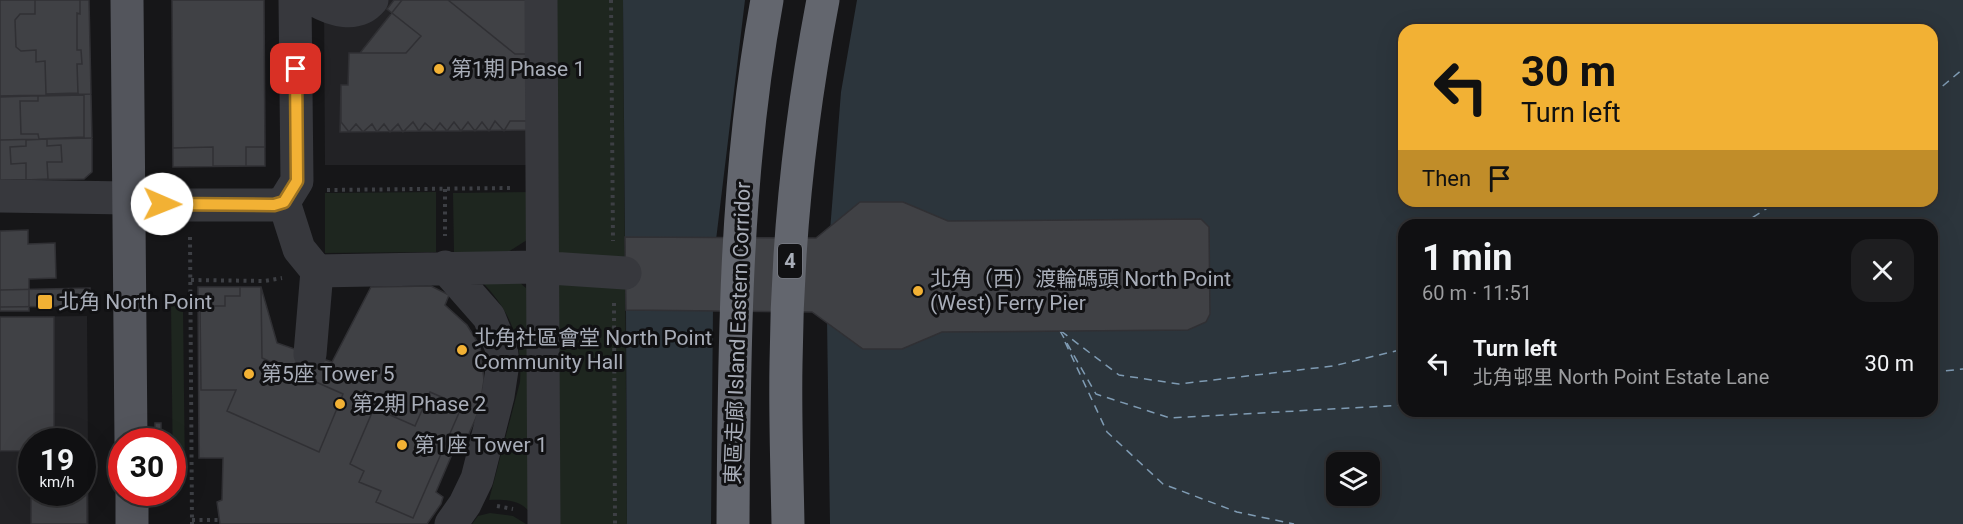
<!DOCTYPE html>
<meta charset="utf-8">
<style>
body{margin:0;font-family:Roboto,"Noto Sans TC",sans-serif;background:#1e1e20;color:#f1f3f6;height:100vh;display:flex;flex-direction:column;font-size:22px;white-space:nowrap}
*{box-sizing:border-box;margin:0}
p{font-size:20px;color:#9c9d9f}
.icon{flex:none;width:33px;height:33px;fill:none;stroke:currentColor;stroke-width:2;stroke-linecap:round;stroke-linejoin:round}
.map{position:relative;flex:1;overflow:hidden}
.sheet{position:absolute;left:1398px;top:219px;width:540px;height:198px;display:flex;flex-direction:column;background:#101012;border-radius:18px;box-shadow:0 6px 24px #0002,0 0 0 2px #303032}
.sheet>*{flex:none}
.guide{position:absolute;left:1398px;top:24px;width:540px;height:183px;border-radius:18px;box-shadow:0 6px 24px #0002,0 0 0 2px #303032;background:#f2b134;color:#111;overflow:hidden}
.tools{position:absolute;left:1326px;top:452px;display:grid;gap:12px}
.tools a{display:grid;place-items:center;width:54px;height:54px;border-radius:12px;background:#101012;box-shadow:0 6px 24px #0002,0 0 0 2px #303032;font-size:30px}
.speed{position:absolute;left:18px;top:428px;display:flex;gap:12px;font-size:30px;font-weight:700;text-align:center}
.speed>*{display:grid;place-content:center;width:78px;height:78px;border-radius:50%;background:#101012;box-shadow:0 6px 24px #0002,0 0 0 2px #303032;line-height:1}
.speed small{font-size:15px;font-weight:400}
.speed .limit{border:9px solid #d22;background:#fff;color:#111}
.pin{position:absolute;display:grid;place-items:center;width:51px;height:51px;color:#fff;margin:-26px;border-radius:12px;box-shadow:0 3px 9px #0006}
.me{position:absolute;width:66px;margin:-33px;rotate:91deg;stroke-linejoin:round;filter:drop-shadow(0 0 4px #0008)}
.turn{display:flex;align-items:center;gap:21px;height:126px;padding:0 24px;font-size:27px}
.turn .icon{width:78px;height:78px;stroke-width:2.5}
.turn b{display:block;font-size:42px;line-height:51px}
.then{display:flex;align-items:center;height:57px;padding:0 24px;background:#0003;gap:12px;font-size:22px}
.round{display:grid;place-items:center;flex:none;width:63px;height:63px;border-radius:18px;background:#1e1e20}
.overview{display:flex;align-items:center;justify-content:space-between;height:102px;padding:0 24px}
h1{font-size:36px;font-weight:700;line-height:45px}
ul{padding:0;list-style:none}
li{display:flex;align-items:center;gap:18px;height:84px;padding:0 24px}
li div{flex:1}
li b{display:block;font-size:22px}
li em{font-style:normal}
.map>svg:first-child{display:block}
</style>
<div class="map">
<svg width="1963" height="524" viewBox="0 0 1963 524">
<rect width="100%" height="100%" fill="#161618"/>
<path fill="#222225" d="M324 0H534L535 165H325Z
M87 316 88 451H83L82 441H32L31 451H0V317Z
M0 452H31L32 492H82L83 452H88L89 524H0Z"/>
<path fill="#1e261f" d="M534 0H623L627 524H537C527 502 513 499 489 500L520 382C523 340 509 308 479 279L519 282 526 288 530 238 508 252H454L453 193 535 192Z
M436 192V252L325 253V193Z
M171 303H179L183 309 185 478 180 483H173Z
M490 513 513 516 526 524H472L478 516Z"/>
<path fill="#2c353c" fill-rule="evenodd" d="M623 0H1963V524H627L626 310 812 312 864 349H902L942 332 1188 330 1206 322 1210 313 1209 227 1201 219 948 221 903 202H860L816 238 625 237ZM1404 30H1932V201H1404ZM1404 225H1932V411H1404ZM1336 462H1370V495H1336Z"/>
<path fill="#161618" d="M745 0H857L841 92 830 231 818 240H716Z
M713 308 812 309 827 319 830 524H711Z"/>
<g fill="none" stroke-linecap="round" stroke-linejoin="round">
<path stroke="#7f9bb3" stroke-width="1.5" stroke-dasharray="8 6" stroke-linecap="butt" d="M1932 95 1963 69
M1741 225 1778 201
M1060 331 1096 394 1170 418 1404 405
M1061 331 1119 375 1179 384 1333 366 1404 349
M1065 342 1107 432 1163 484 1237 512 1294 524
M1932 372 1963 369"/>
</g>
<path fill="#404145" stroke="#303034" stroke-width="1.5" d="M0 0H89L91 94 0 96Z
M35 0H80V14L77 13V50H81L82 64H77L78 93 46 94 45 61 36 62V50L21 51 16 47 15 20 20 14H35Z
M172 0H264L265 147H246V166H213V147L173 148Z
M172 0H264L265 166H213V147L173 148Z
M172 0H264L265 166 173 167Z
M394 0H448L515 54H529L530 121H510L504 131 495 121 489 131 482 122 475 131 468 122 461 131 454 122 447 131 440 123 434 131 425 123 419 131 413 122 403 132 398 124 390 132 384 124 377 132 372 124 363 132 356 124 349 132 341 122V85H348L349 53H406L421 36 387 9Z
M402 0H529L530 130 340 132 341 85H348L349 53H360Z
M91 94 92 138 0 140V97Z
M84 95V137L39 139 38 134H21L20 101H38V96Z
M92 138V172L84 179 0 180V140Z
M47 139V146L61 145 62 162H47L48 179 26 180V163L11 164 10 147 26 146V140Z
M860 202H903L948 221 1201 219 1209 227 1210 314 1206 322 1188 330 942 332 902 349H863L812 312 626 310 625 237 816 238Z
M28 230V244L55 243 56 278 29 279V311H0V231Z
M431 286 449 295 445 305 467 325 480 346 484 380 479 411 463 447 456 445 436 492 443 497 441 504 427 524H220L217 502 222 500 223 458H199L198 287H261L277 343 332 362 371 287Z
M240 287H261L262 358 343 394 319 452 227 411 236 390H201L200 306H225V296H240Z
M90 288V306L0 307V290Z
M0 317H54V441H32V451H0Z
M430 392 462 406 413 518 376 502 381 491 359 482 364 471 350 464 374 408 415 426Z
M155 423H161V441H155Z
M82 456H87V524H31V496H37V492H82Z"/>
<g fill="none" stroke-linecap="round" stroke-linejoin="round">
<path stroke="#3d3f44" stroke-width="4" stroke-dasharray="3 4.5" stroke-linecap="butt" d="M611 0 613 241
M445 189V236
M327 190 511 188
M190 237 192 524
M191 280 264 281 282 278
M614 303 615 524
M497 506 513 509
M192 520H219"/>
<path stroke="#37383d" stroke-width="33" d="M315 0C332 10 357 18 372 0
M541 0 544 524
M0 196 128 198 169 205H274L284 202
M284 202 299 249 317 271 535 267 625 273
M284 202 297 181 295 0
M445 267 489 317 501 347 503 363 498 396 477 479 465 504 451 524
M310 354 317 271"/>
<path stroke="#53555c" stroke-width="33" d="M127 0 131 441
M132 492V524"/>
<path stroke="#63666e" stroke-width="33" d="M733 524C734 348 735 174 767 0
M788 524C787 471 785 417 786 364 787 242 800 120 823 0"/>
</g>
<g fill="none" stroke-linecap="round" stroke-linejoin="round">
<g stroke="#9d7322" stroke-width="15">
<path id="route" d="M162 204 274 205 284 202 297 181 296 69"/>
</g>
<use href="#route" stroke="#f2b134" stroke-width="10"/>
</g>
<g fill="#f2b134" stroke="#111113" stroke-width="2">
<circle cx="439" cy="69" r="6"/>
<circle cx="918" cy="291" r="6"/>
<rect x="37" y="294" width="16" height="16" rx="3"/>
<circle cx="462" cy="350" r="6"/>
<circle cx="249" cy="374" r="6"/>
<circle cx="340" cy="404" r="6"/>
<circle cx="402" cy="445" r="6"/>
</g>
<g text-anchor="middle" stroke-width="6" stroke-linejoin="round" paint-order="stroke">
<rect fill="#111113" stroke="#7b7e86" stroke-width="1.5" x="778" y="244" width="24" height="34" rx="4.5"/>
<g font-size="20" font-weight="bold" fill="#a8adb8">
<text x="790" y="268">4</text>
</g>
<g font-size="21" fill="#a8adb8" stroke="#111113" text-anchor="start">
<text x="451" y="76">第1期 Phase 1</text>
<text x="930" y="286">北角（西）渡輪碼頭 North Point<tspan x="930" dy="24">(West) Ferry Pier</tspan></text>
<text x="58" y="309">北角 North Point</text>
<text x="474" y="345">北角社區會堂 North Point<tspan x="474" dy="24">Community Hall</tspan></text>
<text x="261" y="381">第5座 Tower 5</text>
<text x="352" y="411">第2期 Phase 2</text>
<text x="414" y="452">第1座 Tower 1</text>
</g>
<g font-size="21" fill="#a8adb8" stroke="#111113">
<text transform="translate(738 333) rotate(-88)" y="7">東區走廊 Island Eastern Corridor</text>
</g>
</g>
</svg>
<div class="tools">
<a><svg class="icon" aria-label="layers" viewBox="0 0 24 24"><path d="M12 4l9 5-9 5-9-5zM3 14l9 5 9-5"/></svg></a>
</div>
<div class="speed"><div>19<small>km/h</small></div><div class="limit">30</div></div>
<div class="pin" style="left:296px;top:69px;background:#d93025"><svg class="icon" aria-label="arrive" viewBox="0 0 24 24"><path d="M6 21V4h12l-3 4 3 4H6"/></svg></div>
<svg class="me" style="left:162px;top:204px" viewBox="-20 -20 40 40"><circle r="19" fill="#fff"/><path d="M0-13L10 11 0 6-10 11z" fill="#f2b134"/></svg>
<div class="guide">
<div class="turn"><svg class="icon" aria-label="left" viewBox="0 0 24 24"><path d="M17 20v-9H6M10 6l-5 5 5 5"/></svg><div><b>30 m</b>Turn left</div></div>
<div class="then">Then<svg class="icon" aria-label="arrive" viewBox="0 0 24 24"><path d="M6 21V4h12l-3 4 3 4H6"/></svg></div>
</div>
<section class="sheet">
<div class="overview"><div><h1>1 min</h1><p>60 m · 11:51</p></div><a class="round"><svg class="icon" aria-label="close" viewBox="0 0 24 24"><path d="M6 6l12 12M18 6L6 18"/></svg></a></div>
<ul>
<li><svg class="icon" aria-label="left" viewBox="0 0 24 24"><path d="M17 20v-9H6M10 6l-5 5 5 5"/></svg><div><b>Turn left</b><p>北角邨里 North Point Estate Lane</p></div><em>30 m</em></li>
</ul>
</section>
</div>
